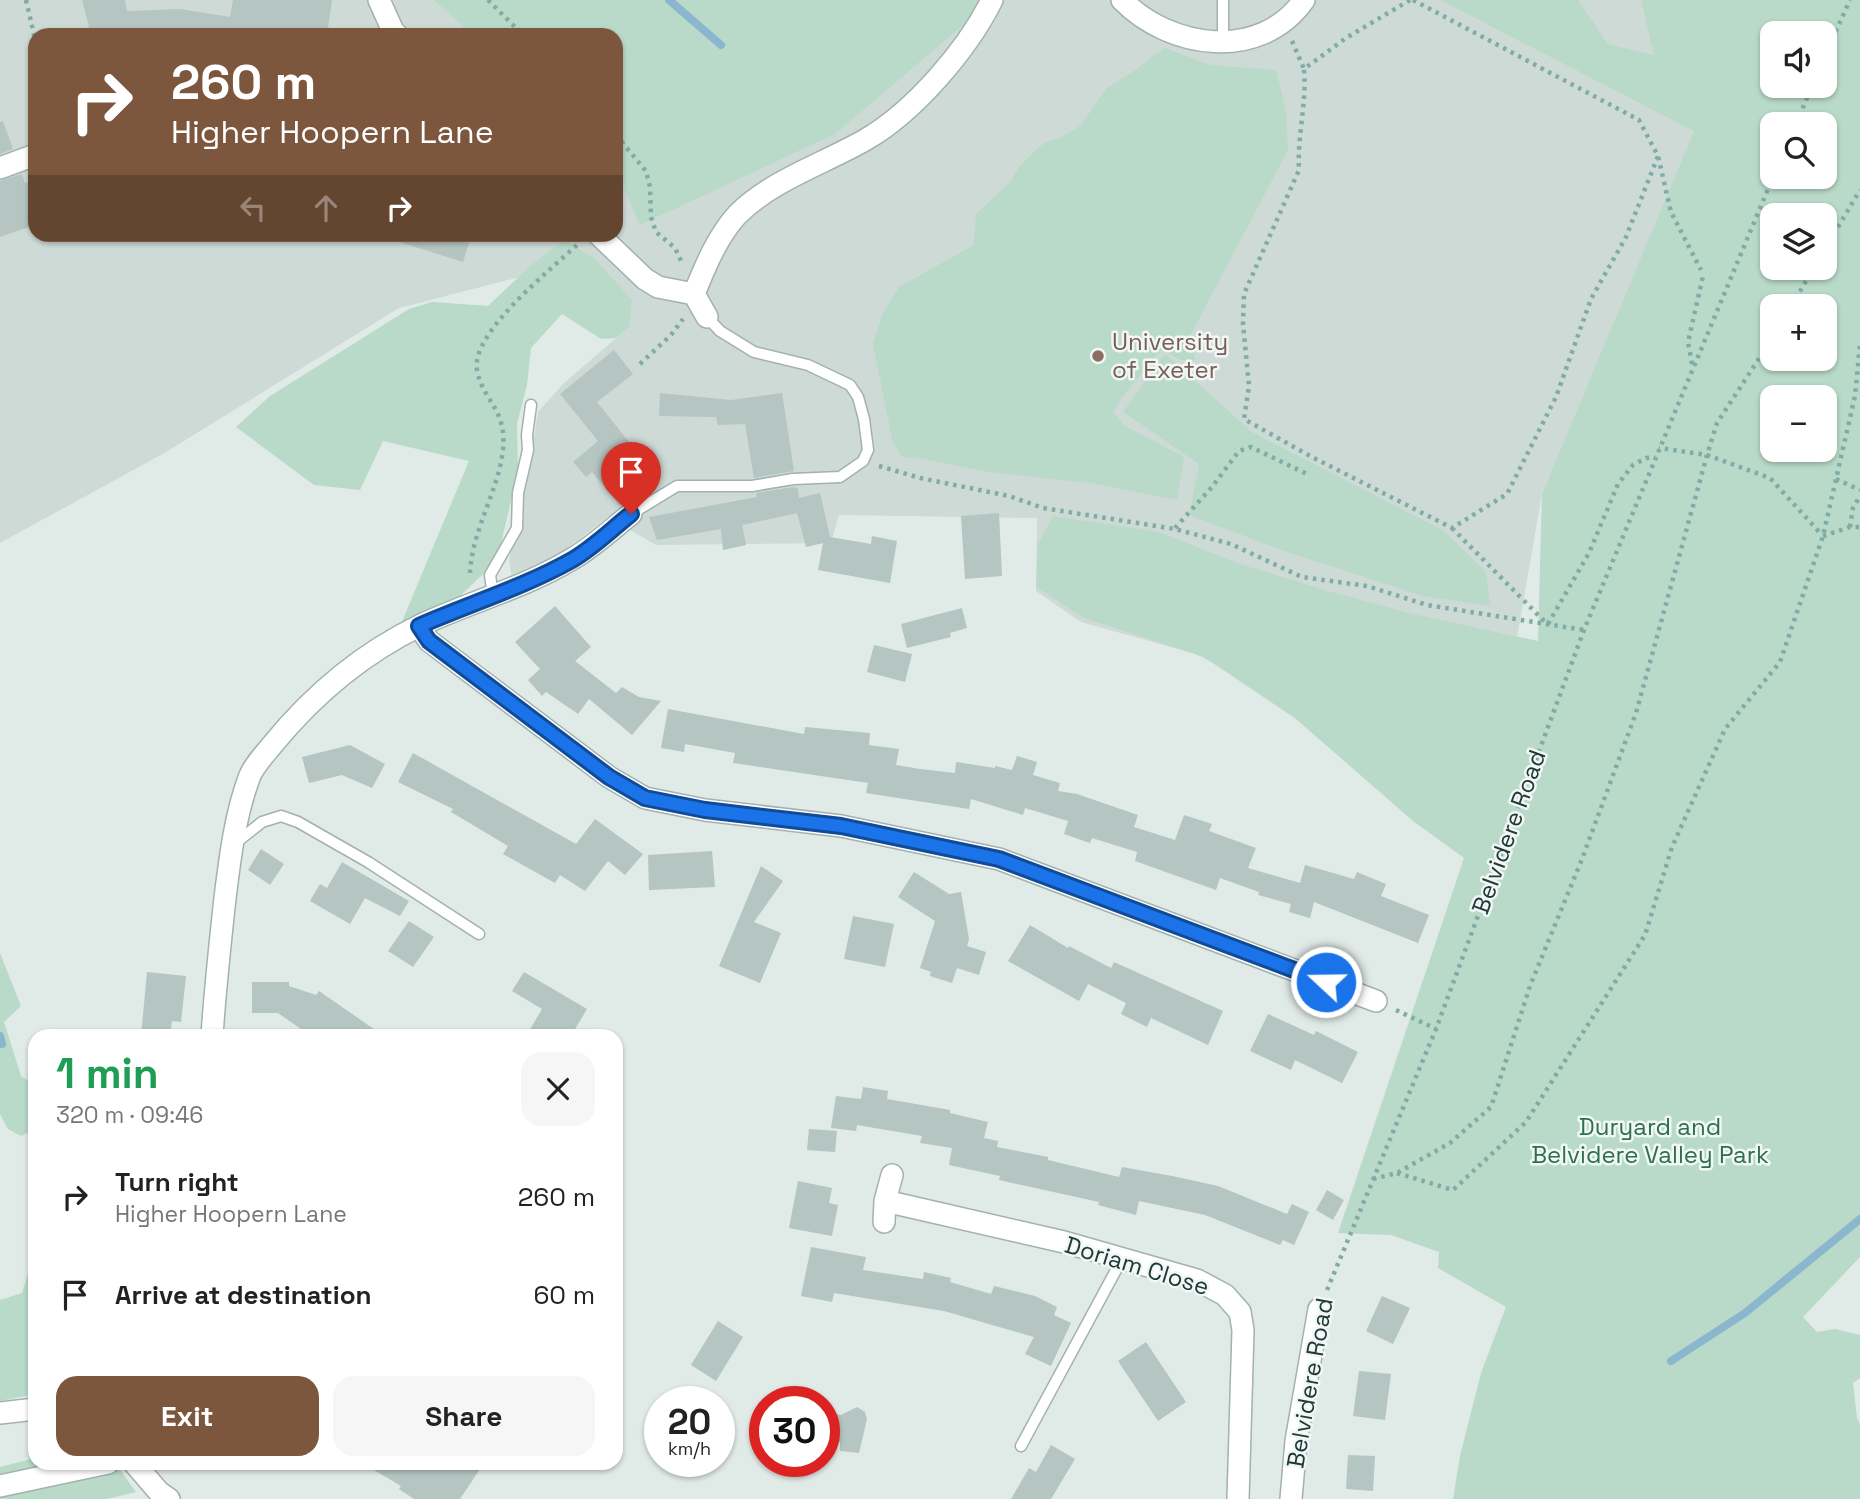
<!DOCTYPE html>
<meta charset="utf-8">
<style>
body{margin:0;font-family:"Space Grotesk",sans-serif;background:#f6f6f6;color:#222;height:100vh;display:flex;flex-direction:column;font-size:26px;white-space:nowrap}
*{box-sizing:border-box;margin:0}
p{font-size:23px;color:#767676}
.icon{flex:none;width:38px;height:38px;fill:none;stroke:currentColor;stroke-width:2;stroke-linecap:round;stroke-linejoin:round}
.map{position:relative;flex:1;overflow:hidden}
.side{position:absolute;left:28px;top:1029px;width:595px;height:441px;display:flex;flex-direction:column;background:#fff;border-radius:21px;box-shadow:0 2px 5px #0004}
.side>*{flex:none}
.top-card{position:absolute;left:28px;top:28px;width:595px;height:214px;border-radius:21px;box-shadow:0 2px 5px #0004;background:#7c573d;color:#fff;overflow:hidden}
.buttons{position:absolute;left:1760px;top:21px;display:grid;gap:14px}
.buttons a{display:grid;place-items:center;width:77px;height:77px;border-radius:14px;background:#fff;box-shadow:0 2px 5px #0004;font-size:35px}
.speed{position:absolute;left:644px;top:1386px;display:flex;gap:14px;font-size:35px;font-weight:700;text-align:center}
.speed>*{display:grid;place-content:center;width:91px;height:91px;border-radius:50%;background:#fff;box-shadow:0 2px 5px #0004;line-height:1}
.speed small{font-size:18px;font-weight:400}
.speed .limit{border:10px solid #d22;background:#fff;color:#111}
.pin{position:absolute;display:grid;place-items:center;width:60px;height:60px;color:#fff;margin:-72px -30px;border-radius:50% 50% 50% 0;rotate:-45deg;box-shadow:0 0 7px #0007}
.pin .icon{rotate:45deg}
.me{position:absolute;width:77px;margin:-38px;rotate:291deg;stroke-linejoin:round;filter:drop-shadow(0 0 5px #0008)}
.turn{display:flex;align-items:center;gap:24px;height:147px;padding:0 28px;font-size:32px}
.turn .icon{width:91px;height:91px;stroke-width:2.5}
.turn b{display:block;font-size:49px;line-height:60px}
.lanes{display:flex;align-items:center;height:66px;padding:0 28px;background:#0003;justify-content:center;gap:35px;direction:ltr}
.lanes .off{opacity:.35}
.round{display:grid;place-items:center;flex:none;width:74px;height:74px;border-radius:21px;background:#f6f6f6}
.summary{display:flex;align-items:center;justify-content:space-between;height:119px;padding:0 28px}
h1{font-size:42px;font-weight:800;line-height:52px;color:#1e9e55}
.button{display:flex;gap:14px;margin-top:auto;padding:14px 28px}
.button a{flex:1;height:80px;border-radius:21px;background:#7c573d;color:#fff;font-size:28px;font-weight:800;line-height:80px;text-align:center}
.button a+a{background:#f6f6f6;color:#222}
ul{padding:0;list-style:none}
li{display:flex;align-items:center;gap:21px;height:98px;padding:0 28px}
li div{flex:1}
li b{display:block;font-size:26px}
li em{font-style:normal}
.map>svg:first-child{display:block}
</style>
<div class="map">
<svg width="1860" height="1499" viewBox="0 0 1860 1499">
<rect width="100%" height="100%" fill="#e0eae7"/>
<path fill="#cedad6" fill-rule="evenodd" d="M0 0H1769L1688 151 1542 494 1496 758 1301 710 1196 654 1081 622 1036 591 1037 518 839 515 831 543 656 545 608 517 550 561 512 577 509 560 530 466 538 412 563 384 629 327 594 258 399 308 166 452 0 543ZM35 35H616V234H35Z"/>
<path fill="#b9dac8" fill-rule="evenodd" d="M434 0H982V9L835 134 640 225 616 170V35H473Z
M1440 0H1578L1608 44 1654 55 1641 0H1860V1257L1803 1317 1817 1332 1835 1329 1860 1335V1378L1853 1383 1857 1418 1860 1424V1499H1453L1460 1456 1481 1373 1506 1307 1438 1268 1439 1252 1391 1235 1338 1233 1464 858 1413 821 1296 719 1204 657 1084 618 1036 587 1038 544 1053 516 1159 532 1240 564 1335 593 1413 614 1538 641 1542 494 1694 131ZM1773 33H1825V86H1773ZM1773 124H1825V177H1773ZM1773 215H1825V268H1773ZM1773 306H1825V359H1773ZM1773 397H1825V450H1773Z
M1165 48 1210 65 1276 70 1286 112 1288 150 1191 334 1195 360H1181L1161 350 1122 397 1113 412 1125 426 1184 457 1177 500 1092 483 988 472 925 459 902 457 893 443 873 344 883 313 899 287 974 245 976 214 1010 182 1021 164 1044 143 1060 138 1080 126 1107 88 1134 71Z
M565 240 594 258 632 300 629 327 616 338 601 339 562 314 531 348 527 385 517 424 518 470 497 561 460 596 401 624 469 461 383 441 360 490 314 485 236 427 270 396 409 309 432 302 488 306 530 266Z
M1165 354 1252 432 1444 531 1486 572 1490 606 1423 596 1284 551 1189 515 1199 464 1123 412Z
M0 953 21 1006 4 1022 21 1076 35 1085V1129L21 1136 8 1129 0 1114Z
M35 1252V1394L0 1401V1300L22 1293Z
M35 1458V1463H115L136 1492 107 1499H0V1467Z"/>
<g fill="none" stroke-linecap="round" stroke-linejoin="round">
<path stroke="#8ab7cd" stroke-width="8" d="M669 0 721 45
M0 1036 2 1044
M1671 1361 1745 1313 1860 1219"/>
</g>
<path fill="#b5c5c1" d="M82 0H125L127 11 180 9 230 17 233 0H332L327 35H91Z
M3 121 13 149 0 154V122Z
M22 174 25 183 35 180V225L0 237V181Z
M391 234H472L463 262 390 239Z
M614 350 633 374 597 402 658 478 620 506 592 472 586 477 573 462 598 441 560 394Z
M660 393 731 400 782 393 794 471 754 478 745 424 718 425 716 417 659 416Z
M794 487 798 489 799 498 820 493 830 537 871 544 872 536 897 541 890 583 818 570 823 543 806 547 797 513 742 525 746 545 723 550 721 529 657 540 649 517 757 497 756 493Z
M999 513 1002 576 965 579 961 516Z
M555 606 591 647 575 661 616 693 622 687 639 697 661 701 632 735 589 699 578 714 546 692 542 696 528 680 540 669 515 642Z
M962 608 967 628 950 633 951 637 907 648 901 624Z
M874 645 912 654 905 682 867 672Z
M668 709 804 734 805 727 870 733 869 745 899 749 896 765 920 769 955 773 956 762 995 768V766L1012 770 1017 756 1037 762 1033 775 1060 783 1058 791 1077 794 1138 815 1134 827 1175 840 1184 815 1212 824 1209 831 1256 848 1248 868 1300 883 1305 865 1354 879 1357 872 1386 884 1381 896 1429 915 1418 943 1314 902 1310 918 1289 912 1291 904 1258 895 1259 892 1220 878 1216 890 1135 861 1137 852 1092 838 1090 843 1064 834 1068 821 1025 808 1023 815 971 799 969 809 866 793 868 783 733 763 735 753 685 744 684 752 661 748Z
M350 745 385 764 372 788 342 775 309 783 302 757Z
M413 753 576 844 595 819 643 854 625 875 608 861 585 891 560 875 555 883 503 854 508 846 451 812 453 809 398 782Z
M261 849 284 864 270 885 248 870Z
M712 851 715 887 649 890 648 855Z
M342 862 409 901 400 916 365 898 350 924 310 901 320 884 327 888Z
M761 866 783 881 754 922 781 933 760 983 719 966Z
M914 872 949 894 961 892 969 939 967 946 986 952 979 975 957 968 952 983 930 976 931 972 920 968 935 921 898 897Z
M853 916 894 924 885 967 844 959Z
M409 921 434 937 413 967 388 951Z
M1030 925 1068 948 1069 946 1111 968 1114 962 1223 1011 1208 1045 1151 1018 1147 1027 1121 1014 1126 1003 1088 984 1079 1001 1008 961Z
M147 972 186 976 181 1022 172 1021 170 1036H141Z
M524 972 587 1009 571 1036H526L542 1009 512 991Z
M252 982H289V986L316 995 319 991 384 1036H311L278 1013H252Z
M1268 1014 1314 1035 1316 1031 1358 1052 1342 1083 1295 1060 1291 1070 1250 1051Z
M863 1087 888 1091 887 1099 950 1110V1113L988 1122 984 1138 998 1141 997 1147 1048 1157V1160L1119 1177 1122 1167 1172 1176 1218 1186 1287 1214 1292 1204 1309 1212 1294 1245 1283 1240 1280 1245 1205 1215 1139 1201 1136 1215 1098 1205 1099 1202 999 1180 1000 1176 949 1165 952 1148 920 1143 922 1136 857 1125 856 1131 831 1128 836 1096 861 1099Z
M809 1129 837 1131 835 1152 807 1150Z
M798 1181 832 1188 829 1203 838 1205 832 1236 789 1228Z
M1327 1190 1344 1200 1333 1220 1316 1210Z
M811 1247 866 1257 863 1270 923 1279 924 1272 951 1278 950 1282 991 1294 994 1286 1035 1296 1057 1307 1054 1315 1071 1323 1051 1366 1025 1354 1034 1337 944 1311 834 1293 832 1302 801 1296Z
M1382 1296 1410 1308 1393 1344 1366 1331Z
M718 1321 743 1337 716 1381 691 1365Z
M1146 1342 1186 1402 1158 1421 1118 1361Z
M1359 1371 1391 1374 1385 1420 1353 1416Z
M857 1407 865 1412 867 1419 859 1453 840 1451V1442L824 1440V1411L841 1415Z
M1051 1445 1075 1459 1051 1499H1011L1029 1468 1036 1472Z
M1348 1455 1375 1456 1373 1491 1346 1489Z
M362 1463H484L460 1499H414L399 1489 401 1486Z"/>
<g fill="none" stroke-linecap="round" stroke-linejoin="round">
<g stroke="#a3b1af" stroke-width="13">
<path id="lane" d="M1223 42V0
M631 514 677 486H752L793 479 840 477 863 461 868 450 864 419 858 397 850 385 808 365 754 352 720 331 707 317
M493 596 490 575 517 528 518 493 528 450 527 435 531 405
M233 845 262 822 281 816 298 822 368 862 479 934
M1021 1446 1122 1259"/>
</g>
<g stroke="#a3b1af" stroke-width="24">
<path id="street" d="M379 0 393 31 397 35
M1122 0C1170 49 1260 62 1304 0
M0 168 35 155
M598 234 645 279 658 287 694 294 707 317
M694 294C705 267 717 237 737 215 772 180 823 164 865 140 914 112 967 50 992 0
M419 626 429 641 609 777 645 798 705 810 841 826 999 859 1376 1001
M212 1036C215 990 220 944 225 898 230 858 235 816 249 778 253 766 265 754 273 744 314 694 363 653 421 625 470 602 526 587 572 559 593 547 612 529 631 514
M885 1201 1064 1242 1197 1280 1225 1295 1240 1312 1243 1330 1238 1499
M884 1222 885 1201 892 1175
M0 1413 35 1409
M134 1463 159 1492 169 1499
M0 1486 108 1463
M1291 1499 1296 1441 1319 1309"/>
</g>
<path stroke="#81aca6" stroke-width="4.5" stroke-dasharray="3.5 5" stroke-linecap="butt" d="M26 0 35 39
M488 0 523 35
M1410 0 1346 38 1304 69C1307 103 1297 136 1299 170L1244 294 1243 324 1249 386 1244 419 1310 456 1452 528 1507 494 1556 397 1591 299 1626 237 1658 156
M1413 0 1639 120 1658 156 1671 212 1701 270
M1292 41 1304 69
M1825 55 1850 0
M1796 124 1812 86
M616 135 646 171 650 187 651 217 656 232 675 248 682 263
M1825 249 1860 190
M1791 306 1814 268
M1773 337 1717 423 1707 455 1770 478 1822 535
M640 364 671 335 683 319
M1692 364 1688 342 1703 276
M879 466 920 478 1009 496 1043 508 1175 529 1231 544 1302 577 1367 586 1427 605 1584 630
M1836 479 1860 490
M1850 527 1853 508 1860 496
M1175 528 1212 487 1239 451 1251 447 1307 474
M1452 528 1547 624
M1823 536 1850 527H1860
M470 573C472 530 498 492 503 450 507 408 483 402 477 370 470 333 553 268 578 244
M1548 624 1589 553 1618 484 1633 465 1646 458 1655 457
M1396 1010 1436 1029
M1397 1173 1453 1190 1526 1122 1645 935 1672 847 1725 729 1780 662 1823 536 1855 396 1860 344
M1373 1179 1397 1173 1450 1143 1491 1107 1530 986 1582 859 1636 713 1707 455 1659 448
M1327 1290 1436 1029 1584 630 1773 177"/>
<use href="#lane" stroke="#fff" stroke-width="10"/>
<use href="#street" stroke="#fff" stroke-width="21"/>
</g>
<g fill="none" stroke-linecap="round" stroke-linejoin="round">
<g stroke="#114b97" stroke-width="18">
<path id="route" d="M631 514C612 529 593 548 572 560 524 587 469 604 419 626L429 641 609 777 645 798 705 810 841 826 999 859 1326 982"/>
</g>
<use href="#route" stroke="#1a73e8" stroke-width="12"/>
</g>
<circle fill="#8d6e63" stroke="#f0f7f5" stroke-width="2.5" cx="1098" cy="356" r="7"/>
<g text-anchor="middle" stroke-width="5" stroke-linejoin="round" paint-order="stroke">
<g font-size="24" fill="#785e54" stroke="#f0f7f5" text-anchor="start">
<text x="1112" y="350">University<tspan x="1112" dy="28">of Exeter</tspan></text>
</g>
<g font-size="24" fill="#213937" stroke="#f0f7f5">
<text transform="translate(1509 832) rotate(-70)" y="8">Belvidere Road</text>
<text transform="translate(1137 1266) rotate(17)" y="8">Doriam Close</text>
<text transform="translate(1310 1383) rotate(-80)" y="8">Belvidere Road</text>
</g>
<g font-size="24" fill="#2e6e51" stroke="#f0f7f5">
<text x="1650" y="1135">Duryard and<tspan x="1650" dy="28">Belvidere Valley Park</tspan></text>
</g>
</g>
</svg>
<div class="buttons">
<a><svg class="icon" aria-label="sound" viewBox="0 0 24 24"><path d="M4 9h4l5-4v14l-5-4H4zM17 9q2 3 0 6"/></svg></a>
<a><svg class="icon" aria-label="search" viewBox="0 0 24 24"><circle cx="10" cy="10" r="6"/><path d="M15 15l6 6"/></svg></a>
<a><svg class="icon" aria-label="layers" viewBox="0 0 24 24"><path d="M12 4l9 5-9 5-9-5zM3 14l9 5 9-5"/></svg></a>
<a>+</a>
<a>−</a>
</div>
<div class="speed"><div>20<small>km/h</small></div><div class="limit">30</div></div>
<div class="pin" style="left:631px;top:514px;background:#d93025"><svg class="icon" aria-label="arrive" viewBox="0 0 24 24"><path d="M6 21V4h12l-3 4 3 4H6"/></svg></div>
<svg class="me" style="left:1326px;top:982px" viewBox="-20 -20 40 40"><circle r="17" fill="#1a73e8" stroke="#fff" stroke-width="3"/><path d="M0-11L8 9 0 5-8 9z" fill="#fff"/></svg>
<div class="top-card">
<div class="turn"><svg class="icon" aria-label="right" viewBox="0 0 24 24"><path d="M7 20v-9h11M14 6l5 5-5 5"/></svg><div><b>260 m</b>Higher Hoopern Lane</div></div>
<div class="lanes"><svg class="icon off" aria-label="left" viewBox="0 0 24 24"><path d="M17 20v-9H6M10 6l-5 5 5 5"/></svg><svg class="icon off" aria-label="ahead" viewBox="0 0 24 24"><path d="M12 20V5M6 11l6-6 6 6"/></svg><svg class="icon" aria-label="right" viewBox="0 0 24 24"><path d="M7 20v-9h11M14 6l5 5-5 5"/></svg></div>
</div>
<section class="side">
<div class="summary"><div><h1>1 min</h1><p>320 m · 09:46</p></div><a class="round"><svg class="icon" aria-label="close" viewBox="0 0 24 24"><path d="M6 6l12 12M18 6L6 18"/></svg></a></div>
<ul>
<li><svg class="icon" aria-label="right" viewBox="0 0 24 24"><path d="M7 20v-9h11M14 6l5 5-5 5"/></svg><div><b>Turn right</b><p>Higher Hoopern Lane</p></div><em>260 m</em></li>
<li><svg class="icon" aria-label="arrive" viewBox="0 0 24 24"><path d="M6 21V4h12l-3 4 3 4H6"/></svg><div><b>Arrive at destination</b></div><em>60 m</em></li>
</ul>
<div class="button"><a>Exit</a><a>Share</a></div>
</section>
</div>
